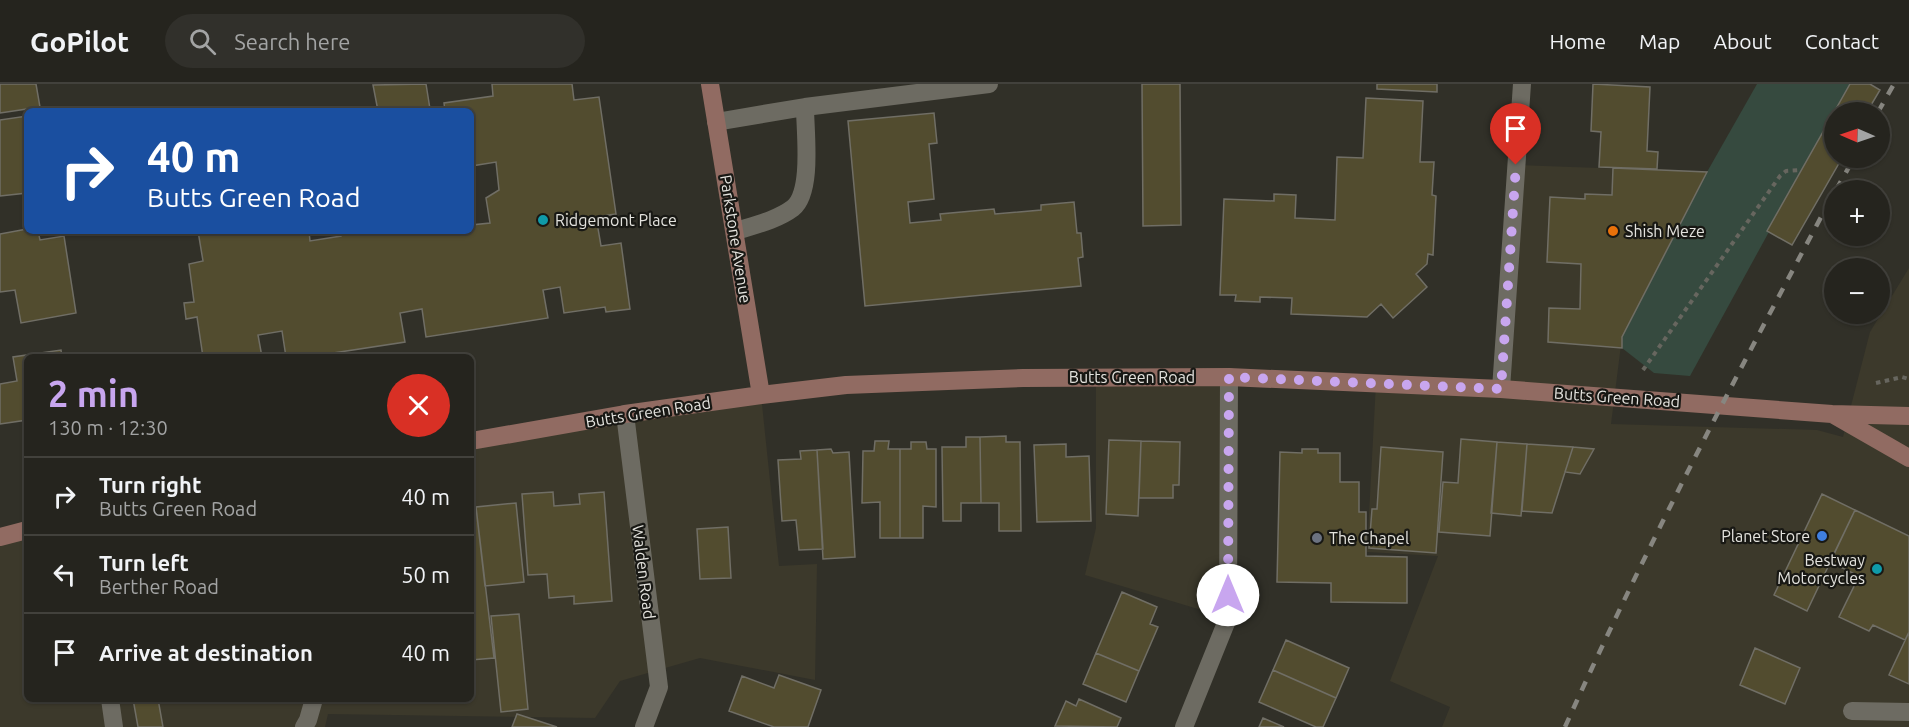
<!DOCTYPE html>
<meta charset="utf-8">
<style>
body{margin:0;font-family:Ubuntu,sans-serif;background:#31302b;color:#f1f3f6;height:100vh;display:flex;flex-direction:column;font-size:22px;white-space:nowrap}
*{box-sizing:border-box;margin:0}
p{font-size:20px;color:#a3a4a4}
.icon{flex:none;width:33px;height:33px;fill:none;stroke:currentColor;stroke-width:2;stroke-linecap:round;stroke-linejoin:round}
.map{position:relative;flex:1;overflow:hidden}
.sheet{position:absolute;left:24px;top:270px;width:450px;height:348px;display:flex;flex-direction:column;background:#25241e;border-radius:9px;box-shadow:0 2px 4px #0004,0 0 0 2px #42413c}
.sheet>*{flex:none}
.banner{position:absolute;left:24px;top:24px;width:450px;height:126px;border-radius:9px;box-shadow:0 2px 4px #0004,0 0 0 2px #42413c;background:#1a4fa0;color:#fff;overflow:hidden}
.needle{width:39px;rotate:272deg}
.buttons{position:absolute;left:1824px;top:18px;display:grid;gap:12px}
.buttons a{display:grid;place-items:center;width:66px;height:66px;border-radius:50%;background:#25241e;box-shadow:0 2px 4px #0004,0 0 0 2px #42413c;font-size:30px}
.pin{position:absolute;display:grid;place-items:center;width:51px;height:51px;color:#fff;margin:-62px -26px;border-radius:50% 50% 50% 0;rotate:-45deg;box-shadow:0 0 6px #0007}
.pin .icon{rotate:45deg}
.me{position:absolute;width:66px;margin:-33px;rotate:0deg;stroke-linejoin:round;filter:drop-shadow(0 0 4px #0008)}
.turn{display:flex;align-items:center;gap:21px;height:126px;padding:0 24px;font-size:27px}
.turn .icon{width:78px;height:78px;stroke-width:2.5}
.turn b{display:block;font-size:42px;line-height:51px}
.round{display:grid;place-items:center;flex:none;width:63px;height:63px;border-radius:32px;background:#31302b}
.summary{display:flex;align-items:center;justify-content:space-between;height:102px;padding:0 24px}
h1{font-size:36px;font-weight:600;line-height:45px;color:#c8a6ef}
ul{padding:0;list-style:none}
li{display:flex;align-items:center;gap:18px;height:78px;padding:0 24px;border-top:2px solid #42413c}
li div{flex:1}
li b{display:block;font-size:22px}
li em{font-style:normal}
header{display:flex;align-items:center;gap:36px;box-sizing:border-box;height:84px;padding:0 30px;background:#25241e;border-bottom:2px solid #42413c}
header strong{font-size:28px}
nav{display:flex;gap:33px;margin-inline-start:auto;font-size:21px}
.search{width:420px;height:54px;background:#31302b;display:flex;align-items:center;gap:15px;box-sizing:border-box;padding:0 21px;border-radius:33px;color:#a3a4a4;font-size:22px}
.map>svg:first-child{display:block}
</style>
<header>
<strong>GoPilot</strong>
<div class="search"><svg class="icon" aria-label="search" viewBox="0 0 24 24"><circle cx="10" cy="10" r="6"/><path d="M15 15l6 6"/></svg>Search here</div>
<nav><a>Home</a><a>Map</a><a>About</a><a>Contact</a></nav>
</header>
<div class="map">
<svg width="1909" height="643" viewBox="0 0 1909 643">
<rect width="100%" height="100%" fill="#313028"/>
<path fill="#3c392b" d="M1516 81 1707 88 1622 253 1611 340 1817 346 1843 353 1870 248 1909 184V643H1442L1450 623 1390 597 1438 472 1367 468 1376 299 1501 305Z
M1096 293H1229L1228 534 1085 491 1096 444Z
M761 311 779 482 817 480 815 596 700 574 620 597 595 634 328 630 325 643H0V453L27 446V615H471V357Z"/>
<path fill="#364a3f" d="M1757 0H1850L1690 292 1654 289 1622 264V253L1707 88Z"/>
<path fill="#524c2f" stroke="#706e65" stroke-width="1.5" d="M0 0H36L40 23 0 29Z
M426 0 430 25 378 27 373 1Z
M492 0H572L574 16 599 13 616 130 596 133 601 162 621 159 630 225 606 228 605 223 564 229 560 203 543 206 548 234 426 253 422 225 400 229 405 258 307 273H286L282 247 258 251 262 273H203L197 233 186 235 184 219 194 218 189 180 203 177 198 147H309L310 157 341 152V147H471V141L490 139 486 114 499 106 496 78 471 82V27H445L444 19 493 12Z
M1142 0H1180L1181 141 1143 142Z
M1377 0H1437V8L1377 5Z
M1593 0 1650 3 1647 67 1658 68 1657 85 1599 83 1601 48 1591 47Z
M1850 0H1870L1880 6 1867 28H1834V74H1842L1792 161 1767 147Z
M1366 14 1423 17 1420 78H1434L1432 111 1436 112 1433 171 1428 170 1427 180 1416 190 1427 203 1393 234 1381 220 1367 233 1291 230 1292 214 1260 213V218L1235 217 1236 211H1220L1224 115 1274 117V110L1296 111 1295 134 1335 136 1337 73 1363 74Z
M934 29 937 59 929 60 934 115 908 118 910 139 941 136 940 130 994 125 995 130 1041 126V121L1074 118 1077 149H1081L1083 173 1078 174 1081 202 865 222 848 37Z
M27 32V109L0 112V36Z
M1613 84 1707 88 1622 253V264L1548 258 1549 224 1580 225 1581 180 1547 178 1550 113 1585 115V110L1612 111Z
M27 145 38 147 40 156 64 152 76 229 21 239 15 206 0 208V150Z
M61 266 62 273H27V336L0 340V300L17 297 13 273Z
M1006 352V358H1020L1021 447H999V419H981L980 353Z
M966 353H980L981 419H961V437H943L942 363H966Z
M1461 355 1497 358 1490 452 1439 448 1443 398 1458 399Z
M1109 356 1141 357 1138 432 1106 430Z
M875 357H889L888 365H900V454H880V418L862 419 863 367H874Z
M1141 357 1180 358 1179 401H1173V414H1139Z
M911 358H926L927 365H936V423L923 422V454H900V365H911Z
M1497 358 1527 360 1521 432 1491 429Z
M1066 360V373L1089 372 1091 437 1037 438 1034 361Z
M1527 360 1573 363 1552 429 1522 427Z
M1381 363 1443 368 1436 469 1369 464 1372 425H1377Z
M1573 363 1594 365 1580 390 1565 388Z
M831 365 833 369 849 368 855 473 823 475 817 366Z
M1302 365H1318V369H1340V398H1359V428H1366V472L1407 473V519L1331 518V499L1277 498 1280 368 1302 369Z
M817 366 823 465 799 466 796 436 782 437 778 376 801 375 800 367Z
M553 408 554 422 580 420 579 410 604 408 612 517 574 520V512L549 514 547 490 528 491 522 410Z
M1822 410 1855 426 1807 527 1774 511Z
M516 419 524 498 485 502 476 423Z
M471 423H476L494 574 471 576Z
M1855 426 1909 452V548L1905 556 1873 541 1869 547 1839 533 1859 492 1830 478Z
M728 443 731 494 700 495 697 445Z
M1122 508 1157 523 1150 540 1158 543 1139 587 1096 569Z
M519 530 528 625 501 628 491 532Z
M1909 548V600L1889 591Z
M1286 556 1349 584 1336 614 1273 586Z
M1755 564 1800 584 1785 620 1740 601Z
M1096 569 1139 587 1126 618 1083 600Z
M1273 586 1336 614 1323 643H1316L1259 618Z
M779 591 821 606 808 643H774L729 627 742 592 774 604Z
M133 615H158L163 643H138Z
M1079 615 1121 634 1117 643 1055 642 1066 617 1076 622Z
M517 630 557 643H512Z
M1263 634 1284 643H1259Z"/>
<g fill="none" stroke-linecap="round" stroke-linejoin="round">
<path stroke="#67665f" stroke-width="4" stroke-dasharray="4.5 4.5" stroke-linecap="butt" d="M1643 286 1780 92 1786 87 1801 86
M1876 299 1902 293 1909 295"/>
<path stroke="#6d6b62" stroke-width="18" d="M110 615 114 643
M1852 627 1909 628
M304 643 308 636 314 615"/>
<path stroke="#6d6b62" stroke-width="18" d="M716 38 805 23 989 0
M736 147C755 141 777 136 793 124 813 108 805 47 805 23
M1501 305 1522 0
M625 330 659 603 644 643
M1184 643 1228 534 1229 293"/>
<path stroke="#916b62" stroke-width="18" d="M710 0 761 311
M1834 331 1909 374
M471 357 625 330 761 311 846 301 1023 294 1229 293 1501 305 1832 330 1909 332
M0 453 27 446"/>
<path stroke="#878680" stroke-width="4.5" stroke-dasharray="10 10" stroke-linecap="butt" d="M1878 28 1894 0
M1836 106 1854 74
M1565 643C1647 461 1740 284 1834 109"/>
</g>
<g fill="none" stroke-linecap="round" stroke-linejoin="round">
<path stroke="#c8a6ef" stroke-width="10" stroke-dasharray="0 18" d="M1228 511 1229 293 1501 305 1516 81"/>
</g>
<g fill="#0f9aa8" stroke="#181814" stroke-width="2">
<circle cx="543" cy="136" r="6"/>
<circle cx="1877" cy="485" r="6"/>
</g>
<circle fill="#e8710a" stroke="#181814" stroke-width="2" cx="1613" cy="147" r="6"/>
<circle fill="#3f7fe0" stroke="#181814" stroke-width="2" cx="1822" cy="452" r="6"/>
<circle fill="#6b7280" stroke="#181814" stroke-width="2" cx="1317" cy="454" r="6"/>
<g text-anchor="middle" stroke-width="4.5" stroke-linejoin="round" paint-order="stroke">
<g font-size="16" fill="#e4e3de" stroke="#181814" text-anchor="start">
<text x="555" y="142">Ridgemont Place</text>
<text x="1625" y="153">Shish Meze</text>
<text x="1810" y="458" text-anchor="end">Planet Store</text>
<text x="1329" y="460">The Chapel</text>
<text x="1865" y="482" text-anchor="end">Bestway<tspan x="1865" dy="18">Motorcycles</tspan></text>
</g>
<g font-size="16" fill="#e4e3de" stroke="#181814">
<text transform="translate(736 155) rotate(81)" y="6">Parkstone Avenue</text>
<text x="1132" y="299">Butts Green Road</text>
<text transform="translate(1617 313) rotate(4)" y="6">Butts Green Road</text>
<text transform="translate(648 328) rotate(-9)" y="6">Butts Green Road</text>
<text transform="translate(644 488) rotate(83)" y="6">Walden Road</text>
</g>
</g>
</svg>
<div class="buttons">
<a><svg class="needle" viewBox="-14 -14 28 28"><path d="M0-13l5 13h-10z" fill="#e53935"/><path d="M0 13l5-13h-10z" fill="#a3a4a4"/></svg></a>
<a>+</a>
<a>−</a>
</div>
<div class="pin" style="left:1516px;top:81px;background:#d93025"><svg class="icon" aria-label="arrive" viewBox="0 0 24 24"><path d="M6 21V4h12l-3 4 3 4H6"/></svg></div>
<svg class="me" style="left:1228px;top:511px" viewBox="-20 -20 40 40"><circle r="19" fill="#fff"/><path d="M0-13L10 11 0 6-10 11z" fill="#c8a6ef"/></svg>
<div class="banner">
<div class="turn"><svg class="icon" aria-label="right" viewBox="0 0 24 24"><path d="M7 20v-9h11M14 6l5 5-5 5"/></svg><div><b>40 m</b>Butts Green Road</div></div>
</div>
<section class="sheet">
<div class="summary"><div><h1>2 min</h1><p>130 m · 12:30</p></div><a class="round" style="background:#d93025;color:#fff"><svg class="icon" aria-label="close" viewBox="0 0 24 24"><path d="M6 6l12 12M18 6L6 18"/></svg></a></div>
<ul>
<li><svg class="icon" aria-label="right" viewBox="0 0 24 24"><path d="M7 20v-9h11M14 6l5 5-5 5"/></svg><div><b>Turn right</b><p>Butts Green Road</p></div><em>40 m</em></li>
<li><svg class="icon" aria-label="left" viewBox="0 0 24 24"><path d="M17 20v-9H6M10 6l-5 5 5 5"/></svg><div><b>Turn left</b><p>Berther Road</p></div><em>50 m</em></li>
<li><svg class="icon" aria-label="arrive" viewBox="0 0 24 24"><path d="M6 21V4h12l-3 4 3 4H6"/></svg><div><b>Arrive at destination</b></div><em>40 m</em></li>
</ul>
</section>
</div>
